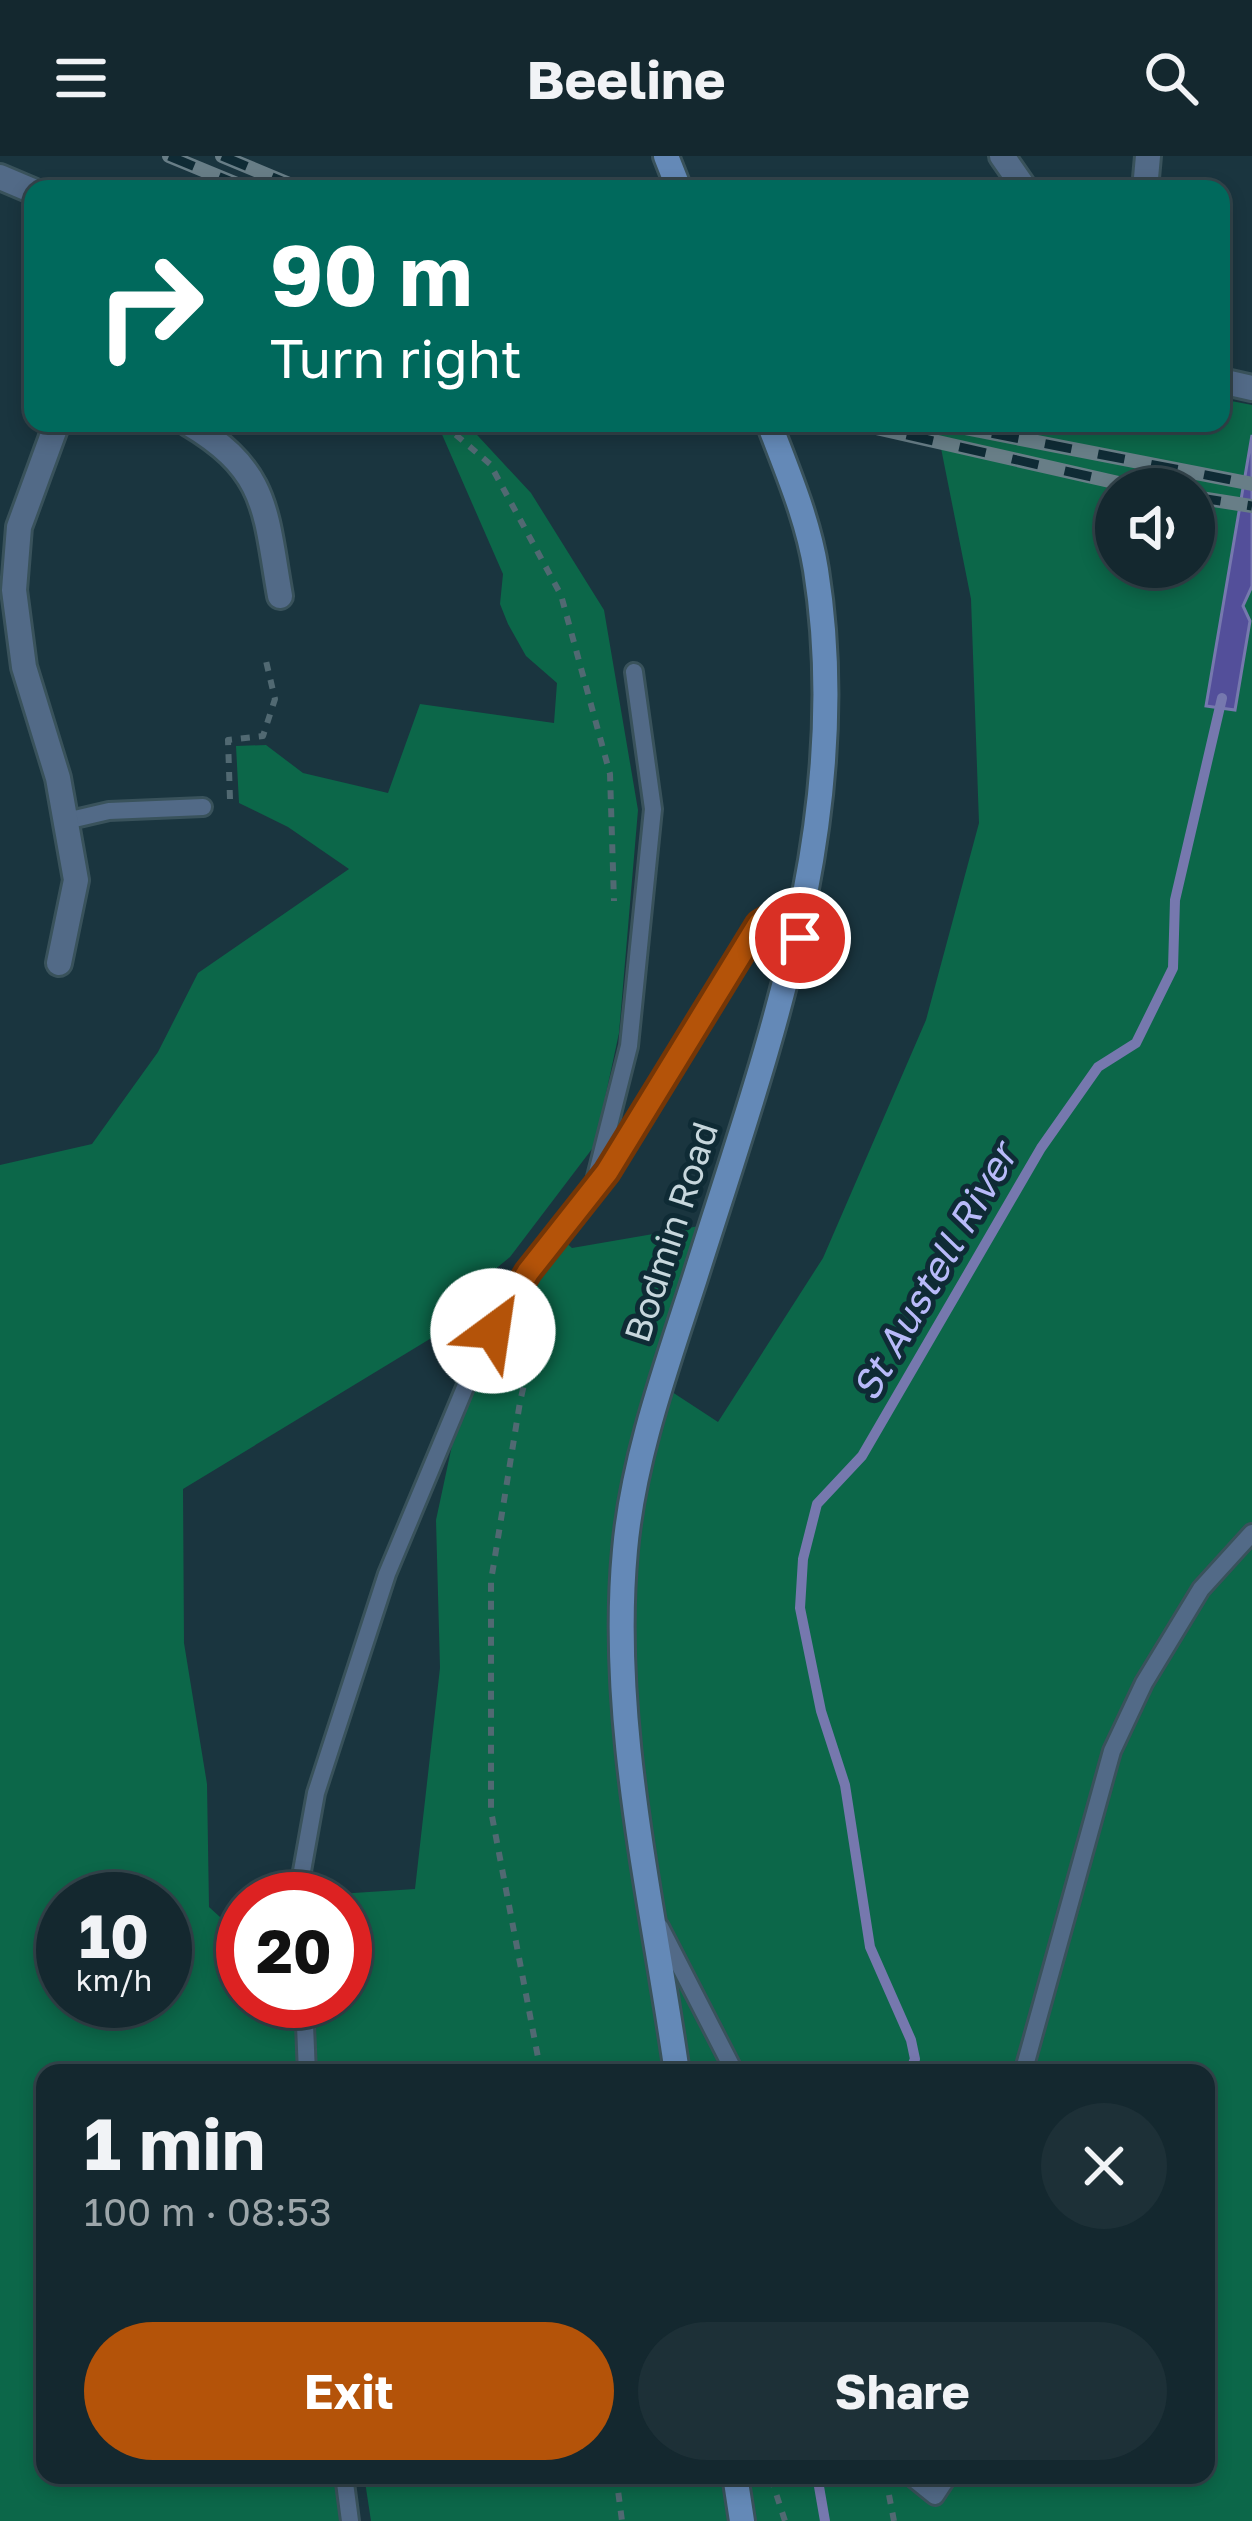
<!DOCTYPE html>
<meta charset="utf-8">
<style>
body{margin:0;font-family:"Golos Text",sans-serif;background:#1d3037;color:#f1f3f6;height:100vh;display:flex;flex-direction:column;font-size:45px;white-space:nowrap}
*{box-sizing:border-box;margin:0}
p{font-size:39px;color:#9da6aa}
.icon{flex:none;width:66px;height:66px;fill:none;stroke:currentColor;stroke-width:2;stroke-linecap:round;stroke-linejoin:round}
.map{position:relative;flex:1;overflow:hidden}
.details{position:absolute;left:36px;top:1908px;width:1179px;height:420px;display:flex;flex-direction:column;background:#14282f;border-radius:24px;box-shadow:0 6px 18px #0003,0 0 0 3px #33444b}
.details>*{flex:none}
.banner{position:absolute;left:24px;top:24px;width:1206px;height:252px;border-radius:24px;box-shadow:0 6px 18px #0003,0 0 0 3px #33444b;background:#00695c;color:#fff;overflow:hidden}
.buttons{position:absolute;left:1095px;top:312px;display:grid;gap:24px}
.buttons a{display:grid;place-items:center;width:120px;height:120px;border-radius:50%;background:#14282f;box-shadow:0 6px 18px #0003,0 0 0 3px #33444b;font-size:60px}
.speed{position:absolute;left:36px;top:1716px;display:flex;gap:24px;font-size:60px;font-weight:700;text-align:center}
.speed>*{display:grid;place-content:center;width:156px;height:156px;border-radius:50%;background:#14282f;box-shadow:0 6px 18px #0003,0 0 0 3px #33444b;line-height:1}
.speed small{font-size:30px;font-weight:400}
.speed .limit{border:18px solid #d22;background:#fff;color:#111}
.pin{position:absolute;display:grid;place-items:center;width:102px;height:102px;color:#fff;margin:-51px;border:6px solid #fff;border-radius:50%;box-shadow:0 3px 12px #0007}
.me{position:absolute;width:132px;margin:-66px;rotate:31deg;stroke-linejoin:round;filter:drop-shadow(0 0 9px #0008)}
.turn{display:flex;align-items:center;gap:42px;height:252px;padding:0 48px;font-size:54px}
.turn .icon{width:156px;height:156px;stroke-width:2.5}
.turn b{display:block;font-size:84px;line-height:102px}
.round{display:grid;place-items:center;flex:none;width:126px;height:126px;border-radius:63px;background:#1d3037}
.head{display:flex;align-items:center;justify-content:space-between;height:204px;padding:0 48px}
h1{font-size:72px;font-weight:700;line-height:90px}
.button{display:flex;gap:24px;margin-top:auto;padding:24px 48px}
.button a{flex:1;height:138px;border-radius:72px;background:#b45309;color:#fff;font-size:48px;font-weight:700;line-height:138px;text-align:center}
.button a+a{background:#1d3037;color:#f1f3f6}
header{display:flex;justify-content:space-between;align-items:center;height:156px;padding:0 48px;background:#14282f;font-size:54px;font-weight:700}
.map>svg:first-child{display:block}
</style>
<header><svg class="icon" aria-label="menu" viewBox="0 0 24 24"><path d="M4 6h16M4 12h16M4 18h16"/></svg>Beeline<svg class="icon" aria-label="search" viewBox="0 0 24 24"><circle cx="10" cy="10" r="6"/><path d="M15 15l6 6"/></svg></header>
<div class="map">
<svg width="1252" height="2365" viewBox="0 0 1252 2365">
<rect width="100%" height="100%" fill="#1a353f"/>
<path fill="#0c6749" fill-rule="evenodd" d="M1221 243 1252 249V2365H371L364 2319H1206V1917H309L300 1845H345V1743L292 1741 415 1733 440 1512 436 1364 472 1196 552 1074 572 1092 717 1067 666 1232 718 1266 823 1102 926 864 979 667 971 443 936 267H1221ZM1116 333H1194V411H1116Z
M437 267H466L531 337 604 454 638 654 619 877 595 989 510 1101 487 1120 471 1158 183 1333 184 1487 207 1628 209 1751 243 1782V1845H294L297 1917H45V2319H334L341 2365H0V1009L92 988 158 896 198 817 349 713 288 671 239 647 236 590 266 589 303 617 388 637 420 548 554 567 557 527 526 500 508 468 500 448 503 418ZM63 1743H165V1845H63Z"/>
<path fill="#534f9a" stroke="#7678ae" stroke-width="3" d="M1252 279V430L1243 450 1250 465 1235 554 1206 550Z"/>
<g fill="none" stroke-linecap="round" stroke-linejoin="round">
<path stroke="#7678ae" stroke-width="10" d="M909 1917 915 1903 911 1884 870 1791 845 1629 821 1555 800 1452 803 1403 817 1348 862 1300 1041 992 1098 911 1136 887 1173 812 1175 744 1222 542
M817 2319 825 2365"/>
<g stroke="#39525b" stroke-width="22">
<path id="lane" d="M66 665 109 655 203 651
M595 1025 629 890 653 653 634 516
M297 1743 316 1637 387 1418 476 1205 528 1116 607 1016 759 768 774 759 803 766
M660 1771 735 1917
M304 1845 307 1917
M1023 1917 1112 1595 1144 1527 1201 1433 1252 1377
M344 2319 350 2365
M909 2319 935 2340 949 2319"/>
</g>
<g stroke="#39525b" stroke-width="30">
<path id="street" d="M1002 0 1025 33
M0 21 33 35
M1145 33 1148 0
M1221 225 1252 232
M57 267 19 371 14 434 24 511 58 622 76 724 59 807
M188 267C269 315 265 355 280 440"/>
</g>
<g stroke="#39525b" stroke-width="30">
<path id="secondary" d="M666 0 679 33
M677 1917C653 1747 609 1567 625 1394 633 1302 667 1209 695 1122 768 890 855 661 816 414 808 363 787 315 769 267
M735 2319 742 2365"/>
</g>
<path stroke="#516972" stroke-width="6" stroke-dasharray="9 9" stroke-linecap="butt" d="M442 267 490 308 561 439 610 618 614 745
M230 643 228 584 263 580 275 543 266 505
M541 1917 491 1655V1425L520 1246 543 1146
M616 2319 622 2365
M771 2322 785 2365
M889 2339 894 2365"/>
<use href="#lane" stroke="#526a87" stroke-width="16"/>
<use href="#street" stroke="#526a87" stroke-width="24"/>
<use href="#secondary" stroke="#6489b7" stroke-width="24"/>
<g stroke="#687e87" stroke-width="14">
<path id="rail" d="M169 0 249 33
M222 0 301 33
M854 267 1145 333
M939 267 1252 328
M1194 341 1252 350"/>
</g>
<use href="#rail" stroke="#0f2b35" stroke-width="9" stroke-dasharray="27" stroke-linecap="butt"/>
</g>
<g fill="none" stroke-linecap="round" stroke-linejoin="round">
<g stroke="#753606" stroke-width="30">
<path id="route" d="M493 1175 528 1116 607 1016 759 768 774 759 803 766 800 782"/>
</g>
<use href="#route" stroke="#b45309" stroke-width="21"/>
</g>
<g text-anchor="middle" stroke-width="10" stroke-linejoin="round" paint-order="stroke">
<g font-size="36" fill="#c7d7dd" stroke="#0f2b35">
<text transform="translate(671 1076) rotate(-72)" y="13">Bodmin Road</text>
</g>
<g font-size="39" font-style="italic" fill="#b8baf9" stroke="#0f2b35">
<text transform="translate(934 1116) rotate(-60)" y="14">St Austell River</text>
</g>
</g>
</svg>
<div class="buttons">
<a><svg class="icon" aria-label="sound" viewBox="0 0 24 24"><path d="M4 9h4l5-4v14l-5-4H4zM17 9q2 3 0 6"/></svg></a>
</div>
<div class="speed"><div>10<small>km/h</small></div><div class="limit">20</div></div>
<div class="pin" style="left:800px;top:782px;background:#d93025"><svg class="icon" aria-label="arrive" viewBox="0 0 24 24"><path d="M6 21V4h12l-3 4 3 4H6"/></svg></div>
<svg class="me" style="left:493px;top:1175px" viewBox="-20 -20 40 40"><circle r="19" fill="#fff"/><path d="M0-13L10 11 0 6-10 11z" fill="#b45309"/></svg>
<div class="banner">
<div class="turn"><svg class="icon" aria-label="right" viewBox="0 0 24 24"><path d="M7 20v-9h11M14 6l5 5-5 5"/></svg><div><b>90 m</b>Turn right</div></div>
</div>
<section class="details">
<div class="head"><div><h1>1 min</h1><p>100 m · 08:53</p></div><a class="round"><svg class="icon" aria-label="close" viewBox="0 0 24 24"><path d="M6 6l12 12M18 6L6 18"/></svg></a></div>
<div class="button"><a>Exit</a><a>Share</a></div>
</section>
</div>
